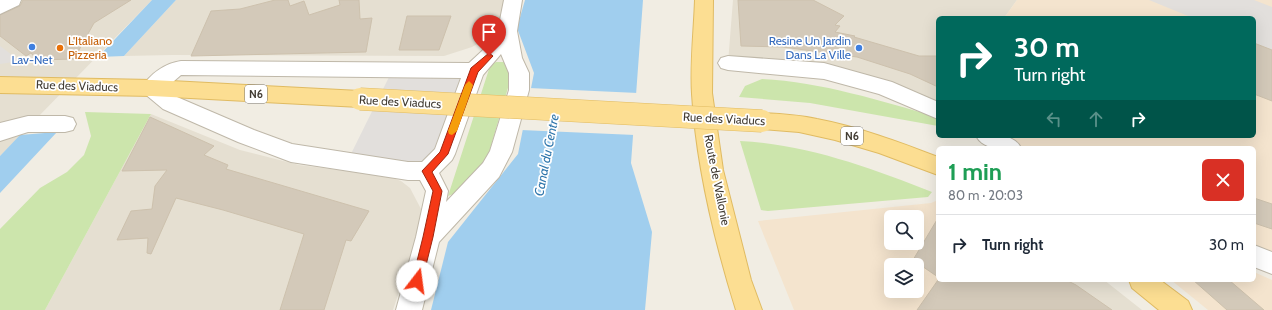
<!DOCTYPE html>
<meta charset="utf-8">
<style>
body{margin:0;font-family:Cabin,sans-serif;background:#f6f6f7;color:#1f2937;height:100vh;display:flex;flex-direction:column;font-size:15px;white-space:nowrap}
*{box-sizing:border-box;margin:0}
p{font-size:13px;color:#747a83}
.icon{flex:none;width:22px;height:22px;fill:none;stroke:currentColor;stroke-width:2;stroke-linecap:round;stroke-linejoin:round}
.map{position:relative;flex:1;overflow:hidden}
.drawer{position:absolute;left:936px;top:146px;width:320px;height:136px;display:flex;flex-direction:column;background:#fff;border-radius:6px;box-shadow:0 4px 16px #0002}
.drawer>*{flex:none}
.hud{position:absolute;left:936px;top:16px;width:320px;height:122px;border-radius:6px;box-shadow:0 4px 16px #0002;background:#00695c;color:#fff;overflow:hidden}
.buttons{position:absolute;left:884px;top:210px;display:grid;gap:8px}
.buttons a{display:grid;place-items:center;width:40px;height:40px;border-radius:6px;background:#fff;box-shadow:0 4px 16px #0002;font-size:20px}
.pin{position:absolute;display:grid;place-items:center;width:34px;height:34px;color:#fff;margin:-41px -17px;border-radius:50% 50% 50% 0;rotate:-45deg;box-shadow:0 0 4px #0007}
.pin .icon{rotate:45deg}
.me{position:absolute;width:44px;margin:-22px;rotate:15deg;stroke-linejoin:round;filter:drop-shadow(0 0 3px #0008)}
.turn{display:flex;align-items:center;gap:14px;height:84px;padding:0 12px;font-size:18px}
.turn .icon{width:52px;height:52px;stroke-width:2.5}
.turn b{display:block;font-size:28px;line-height:34px}
.lanes{display:flex;align-items:center;height:38px;padding:0 12px;background:#0003;justify-content:center;gap:20px;direction:ltr}
.lanes .off{opacity:.35}
.round{display:grid;place-items:center;flex:none;width:42px;height:42px;border-radius:6px;background:#f6f6f7}
.headline{display:flex;align-items:center;justify-content:space-between;height:68px;padding:0 12px}
h1{font-size:24px;font-weight:700;line-height:30px;color:#1e9e55}
ul{padding:0;list-style:none}
li{display:flex;align-items:center;gap:12px;height:60px;padding:0 12px;border-top:1px solid #e0e1e3}
li div{flex:1}
li b{display:block;font-size:15px}
li em{font-style:normal}
.map>svg:first-child{display:block}
</style>
<div class="map">
<svg width="1272" height="310" viewBox="0 0 1272 310">
<rect width="100%" height="100%" fill="#f1ede3"/>
<path fill="#e5dfd1" d="M0 0H152L0 156Z
M176 0H507L502 24 492 36 472 47 444 56 172 55 124 56Z
M733 0H1017L1004 18H938V111L885 88 728 63Z
M151 114 240 150 299 165 387 176 401 181 410 188 421 209 419 232 393 310H45Z
M995 280H1104L1142 310H976Z"/>
<path fill="#f4e4ce" fill-rule="evenodd" d="M1017 0H1272V263L1254 256V148H1010L987 136H1254V18H1004Z
M938 200V280L976 310H794L758 221 931 203ZM891 217H917V243H891ZM891 265H917V291H891Z
M1254 272 1272 280V310H1208L1171 280H1254Z"/>
<path fill="#cce5ac" d="M496 62H507L510 81 488 156 461 191 448 196 490 66Z
M762 79C822 82 880 101 938 117V126L810 103 739 97 745 86Z
M85 112 151 114 45 310H0V229L40 188 67 172 84 155 91 136Z
M740 141C806 144 871 168 932 192L928 197 768 211 761 210Z"/>
<path fill="#e2dfdc" d="M1149 0H1254L1272 7V50L1254 43V18H1193Z
M0 46 20 61 0 64Z
M392 71H474L427 171 347 162Z"/>
<path fill="#a0ceee" d="M152 0H176L124 56 98 57Z
M525 0H643L631 163 652 232 645 310H431L448 242 518 154 534 73 517 28Z
M57 132 0 193V156L20 135Z"/>
<path fill="#f1ede3" d="M529 88 638 93 635 135 521 130Z"/>
<path fill="#d3c9b9" stroke="#cdc1ad" d="M23 0H131L94 23 74 59 37 60 31 53 26 56 0 36V15L20 6Z
M275 0H288L290 6 304 1 309 15 340 5 339 0H359L360 19 372 18 366 52 191 56 211 11 240 9Z
M738 0H813L844 16 835 25 840 26 835 32 855 36 854 37 919 56H938V87L910 74 857 57 783 47 741 46Z
M407 16H451L439 50H399Z
M1254 43 1272 50V101L1254 94Z
M150 117 214 146 204 155 228 165 226 169 369 211 351 241 346 240 324 310H280L304 234 223 210 176 198 151 254 147 253 148 238 117 240 131 211 152 209 155 186 167 170 122 171Z
M1254 198 1272 204V229L1254 223Z
M938 218V277L913 260Z
M938 280H1066L1076 285 1112 310H917Z
M1193 280H1229L1264 310H1227Z"/>
<g fill="none" stroke-linecap="round" stroke-linejoin="round">
<g stroke="#bfb8a9" stroke-width="2">
<path id="minor" d="M0 0H21L19 5 0 14Z
M504 0H522L517 31 522 58 529 73V90L512 152 499 177 439 242 422 310H396L416 237 426 191 420 180H408L291 162 283 159 238 142 163 109 145 94 142 88C149 74 166 63 181 61L469 63 482 51 498 30ZM501 54 509 73V90L490 151 483 163 446 202 448 191 439 173 452 160 455 154 483 75ZM181 75 461 78 435 149 422 162H408L292 144 254 130 177 97 166 88Z
M728 56 824 63 892 82 938 102V119L879 94 824 79 728 70 721 68 718 63 721 58Z
M28 116H65L73 118 76 124 73 130 65 132H28L0 141V123Z
M976 136C992 136 1013 132 1021 148 1005 148 985 152 976 136Z
M1254 245 1272 252V274L1254 267Z"/>
</g>
<g stroke="#e0bb62" stroke-width="2">
<path id="major" d="M695 0H713L712 93 723 170 751 280 762 310H736C715 243 696 164 692 94 690 64 694 30 695 0Z
M0 77 152 80 360 91 367 93 370 99 367 105 360 107 152 96 0 93Z
M762 113C781 114 799 115 817 119 859 127 899 142 938 157V175L879 153 835 140 799 132 762 129 754 127 751 121 754 115Z
M1129 280H1160L1188 301 1192 310H1159L1132 288Z"/>
</g>
<use href="#minor" fill="#fff" fill-rule="evenodd"/>
<use href="#major" fill="#fcde92" fill-rule="evenodd"/>
<g stroke="#e0bb62" stroke-width="23" stroke-linecap="butt">
<path id="major-bridge" d="M360 99 762 121"/>
</g>
<use href="#major-bridge" stroke="#fcde92" stroke-width="22"/>
</g>
<path fill="#f53816" stroke="#9f240e" d="M489 53 493 56 478 72 448 154 432 172 442 191 433 237 422 281 420 284 417 286 413 284 412 281 423 237 433 191 422 171 440 152 471 68Z"/>
<path fill="#f59e0b" d="M469 81 473 85 457 131 452 135 449 134 448 131 465 85Z"/>
<g fill="#3f7fe0" stroke="#fff" stroke-width="1.5">
<circle cx="32" cy="47" r="4"/>
<circle cx="859" cy="48" r="4"/>
</g>
<circle fill="#e8710a" stroke="#fff" stroke-width="1.5" cx="60" cy="48" r="4"/>
<g text-anchor="middle" stroke-width="3.5" stroke-linejoin="round" paint-order="stroke">
<g fill="#fff" stroke="#7b7771" stroke-width="1">
<rect x="245" y="85" width="22" height="18" rx="3"/>
<rect x="841" y="127" width="22" height="18" rx="3"/>
</g>
<g font-size="11" font-weight="bold" fill="#433d34">
<text x="256" y="98">N6</text>
<text x="852" y="140">N6</text>
</g>
<g font-size="12" fill="#c56008" stroke="#fff" text-anchor="start">
<text x="68" y="45">L'Italiano<tspan x="68" dy="14">Pizzeria</tspan></text>
</g>
<g font-size="12" fill="#366cbe" stroke="#fff" text-anchor="end">
<text x="851" y="45">Resine Un Jardin<tspan x="851" dy="14">Dans La Ville</tspan></text>
<text x="32" y="64" text-anchor="middle">Lav-Net</text>
</g>
<g font-size="12" fill="#433d34" stroke="#fff">
<text transform="translate(77 86) rotate(2)" y="4">Rue des Viaducs</text>
<text transform="translate(400 102) rotate(3)" y="4">Rue des Viaducs</text>
<text transform="translate(724 119) rotate(3)" y="4">Rue des Viaducs</text>
<text transform="translate(717 180) rotate(79)" y="4">Route de Wallonie</text>
</g>
<g font-size="13" font-style="italic" fill="#3077ac" stroke="#fff">
<text transform="translate(546 155) rotate(-79)" y="5">Canal du Centre</text>
</g>
</g>
</svg>
<div class="buttons">
<a><svg class="icon" aria-label="search" viewBox="0 0 24 24"><circle cx="10" cy="10" r="6"/><path d="M15 15l6 6"/></svg></a>
<a><svg class="icon" aria-label="layers" viewBox="0 0 24 24"><path d="M12 4l9 5-9 5-9-5zM3 14l9 5 9-5"/></svg></a>
</div>
<div class="pin" style="left:489px;top:56px;background:#d93025"><svg class="icon" aria-label="arrive" viewBox="0 0 24 24"><path d="M6 21V4h12l-3 4 3 4H6"/></svg></div>
<svg class="me" style="left:417px;top:281px" viewBox="-20 -20 40 40"><circle r="19" fill="#fff"/><path d="M0-13L10 11 0 6-10 11z" fill="#f53816"/></svg>
<div class="hud">
<div class="turn"><svg class="icon" aria-label="right" viewBox="0 0 24 24"><path d="M7 20v-9h11M14 6l5 5-5 5"/></svg><div><b>30 m</b>Turn right</div></div>
<div class="lanes"><svg class="icon off" aria-label="left" viewBox="0 0 24 24"><path d="M17 20v-9H6M10 6l-5 5 5 5"/></svg><svg class="icon off" aria-label="ahead" viewBox="0 0 24 24"><path d="M12 20V5M6 11l6-6 6 6"/></svg><svg class="icon" aria-label="right" viewBox="0 0 24 24"><path d="M7 20v-9h11M14 6l5 5-5 5"/></svg></div>
</div>
<section class="drawer">
<div class="headline"><div><h1>1 min</h1><p>80 m · 20:03</p></div><a class="round" style="background:#d93025;color:#fff"><svg class="icon" aria-label="close" viewBox="0 0 24 24"><path d="M6 6l12 12M18 6L6 18"/></svg></a></div>
<ul>
<li><svg class="icon" aria-label="right" viewBox="0 0 24 24"><path d="M7 20v-9h11M14 6l5 5-5 5"/></svg><div><b>Turn right</b></div><em>30 m</em></li>
</ul>
</section>
</div>
